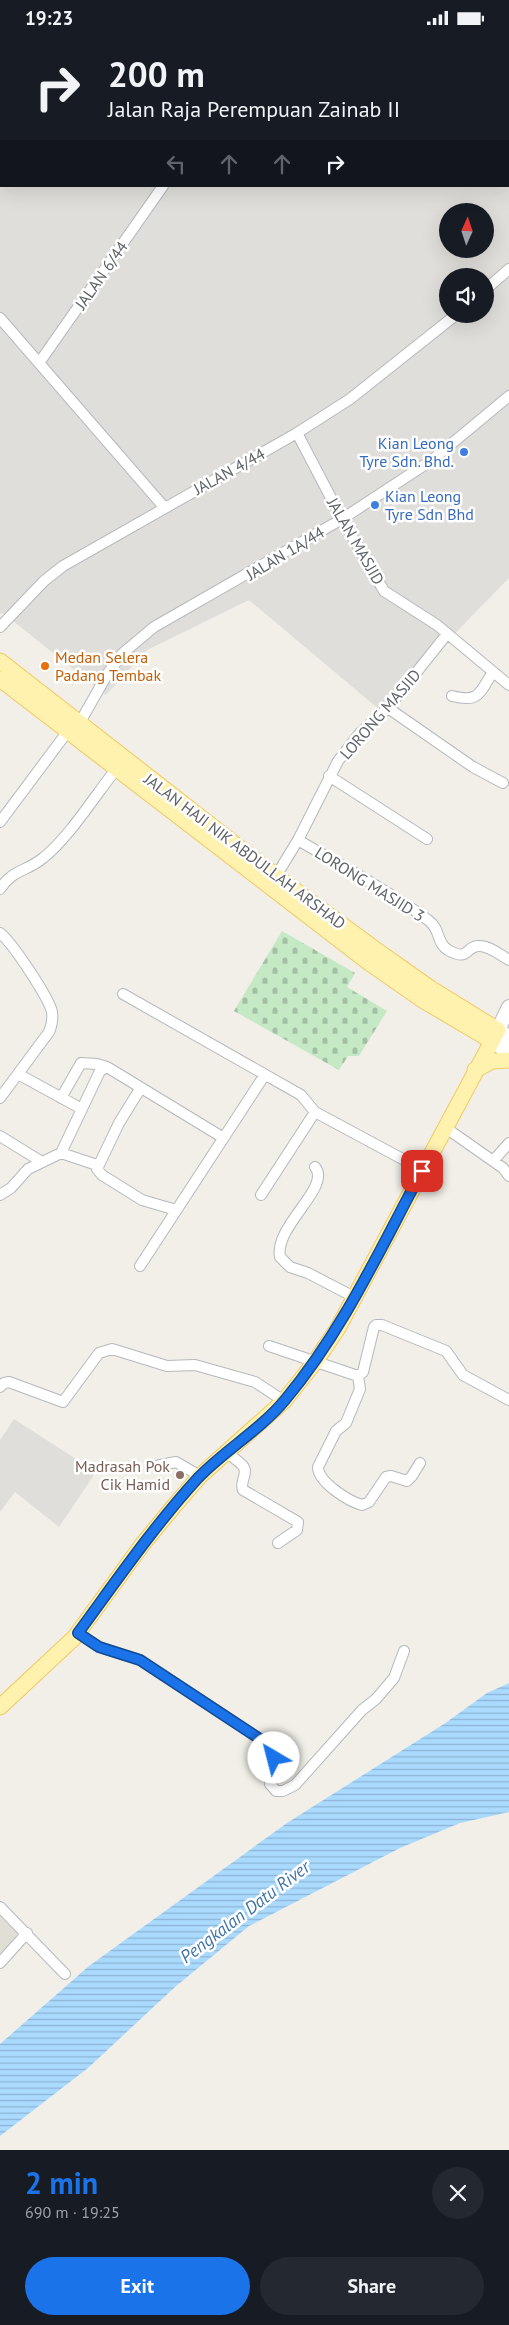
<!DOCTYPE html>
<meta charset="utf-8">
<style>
body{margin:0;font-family:"PT Sans",sans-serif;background:#242831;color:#f1f3f6;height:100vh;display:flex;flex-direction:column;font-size:19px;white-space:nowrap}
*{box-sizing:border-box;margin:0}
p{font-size:16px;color:#9ea1a6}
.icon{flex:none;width:28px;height:28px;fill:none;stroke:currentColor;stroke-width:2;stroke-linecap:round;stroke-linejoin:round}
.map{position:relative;height:2115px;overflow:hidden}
.drawer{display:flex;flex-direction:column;background:#171b24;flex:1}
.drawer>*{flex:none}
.hud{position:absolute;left:0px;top:0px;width:510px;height:152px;box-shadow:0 5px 20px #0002;background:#171b24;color:#f1f3f6;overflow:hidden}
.needle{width:32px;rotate:3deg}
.buttons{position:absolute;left:439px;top:168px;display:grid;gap:10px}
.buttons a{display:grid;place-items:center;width:55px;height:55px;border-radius:50%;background:#171b24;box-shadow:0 5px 20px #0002;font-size:25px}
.pin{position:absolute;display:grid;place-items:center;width:42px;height:42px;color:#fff;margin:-21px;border-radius:10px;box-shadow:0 2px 8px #0006}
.me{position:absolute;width:55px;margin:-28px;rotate:323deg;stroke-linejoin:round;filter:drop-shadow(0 0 4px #0008)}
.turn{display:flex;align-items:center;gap:18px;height:105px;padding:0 25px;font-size:22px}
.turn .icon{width:65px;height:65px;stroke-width:2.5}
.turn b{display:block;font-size:35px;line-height:42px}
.lanes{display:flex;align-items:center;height:48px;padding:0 25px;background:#0003;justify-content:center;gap:25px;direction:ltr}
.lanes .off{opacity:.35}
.round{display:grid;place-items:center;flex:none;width:52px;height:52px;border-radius:26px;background:#242831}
.overview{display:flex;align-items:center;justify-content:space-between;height:85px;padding:0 25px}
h1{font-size:30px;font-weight:600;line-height:38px;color:#1a73e8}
.cta{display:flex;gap:10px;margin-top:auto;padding:10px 25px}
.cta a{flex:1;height:58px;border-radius:30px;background:#1a73e8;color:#fff;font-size:20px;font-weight:600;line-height:58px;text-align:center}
.cta a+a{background:#242831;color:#f1f3f6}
.status{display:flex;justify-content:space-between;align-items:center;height:35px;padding:0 25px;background:#171b24;direction:ltr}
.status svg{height:14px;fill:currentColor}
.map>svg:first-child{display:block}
</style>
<div class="status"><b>19:23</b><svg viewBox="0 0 49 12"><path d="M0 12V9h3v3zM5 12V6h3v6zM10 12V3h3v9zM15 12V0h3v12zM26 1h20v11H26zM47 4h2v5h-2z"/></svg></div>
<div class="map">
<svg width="509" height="2115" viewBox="0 0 509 2115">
<defs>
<pattern id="cemetery-stones" width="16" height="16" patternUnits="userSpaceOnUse" patternTransform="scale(1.25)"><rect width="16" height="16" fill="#c5e8c5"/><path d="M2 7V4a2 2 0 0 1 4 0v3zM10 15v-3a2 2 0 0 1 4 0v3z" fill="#a3c0a4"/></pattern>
<pattern id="water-rules" width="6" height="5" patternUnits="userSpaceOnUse" patternTransform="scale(1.25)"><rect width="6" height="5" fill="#aadaff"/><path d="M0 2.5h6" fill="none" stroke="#8eb4d2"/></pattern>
</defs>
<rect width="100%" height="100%" fill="#f1efe8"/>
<path fill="#e0deda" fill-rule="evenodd" d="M0 0H509V543L380 675 249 565 147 615 106 660 3 578 0 579ZM1 1H509V151H1ZM448 176H485V214H448ZM448 241H485V279H448Z
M14 1384 96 1437 59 1492 15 1457 0 1477V1405Z"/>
<path fill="#e1ded6" d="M0 1878 22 1899 0 1919Z"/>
<path fill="url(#cemetery-stones)" d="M282 896 355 938 347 952 387 976 359 1021H348L339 1035 234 976Z"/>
<path fill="url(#water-rules)" d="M509 1648V1777L460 1788 400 1813 249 1891 175 1952 88 2033 0 2101V2009L89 1931 287 1788 444 1689 487 1658Z"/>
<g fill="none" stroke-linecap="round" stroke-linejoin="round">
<g stroke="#b5b8bc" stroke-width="12">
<path id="street" d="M96 1 97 0
M269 1 270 0
M0 139 1 137
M485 255 509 234
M0 283 164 472
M39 328 163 151
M297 398 342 484 384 556 437 590 509 650
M0 592 44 546 63 531 297 398 350 364 457 279
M452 661C480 668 479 658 493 637
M388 673 473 732 503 748
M79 689 108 638 123 618 154 592 342 484 432 425 509 361
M329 741 427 804
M0 787 68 696
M298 805C342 831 387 855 428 885 441 894 436 908 448 915 470 927 464 912 478 911 489 910 500 920 509 925
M276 841 298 805 338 726 360 698 388 673 447 599
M0 854C13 834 26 837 43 823 68 804 96 759 117 733
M0 898C12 907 49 963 52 977 53 984 52 990 49 997L0 1063
M123 959 301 1060 315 1077 423 1135
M18 1039 82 1074
M140 1054 119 1088 97 1134 102 1140 142 1165 176 1175
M61 1063 81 1028 97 1029 107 1032
M446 1093 493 1126 509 1108
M0 1101 42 1127
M61 1118 100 1036 107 1032 222 1102
M493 1126 503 1133 509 1141
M315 1132C332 1152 274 1191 280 1222L290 1232 308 1238 354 1262
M0 1160 11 1153 28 1134 61 1118 97 1130
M261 1160 315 1077
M140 1231 264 1041
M269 1311 358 1341 363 1337 374 1292 376 1290H382L446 1316 463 1340 509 1365
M358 1341 360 1354 346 1388 336 1396 318 1432C318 1447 348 1466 362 1470L369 1467 386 1442 391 1441 407 1446 412 1441 420 1428
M0 1352 4 1348 9 1347 63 1367 99 1318 112 1314 167 1331 195 1330 255 1347 284 1366
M227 1418C232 1422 239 1426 243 1431 249 1438 239 1447 243 1455L298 1487 297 1495 278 1508
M156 1431 176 1427 200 1441
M78 1598 99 1612 140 1625 266 1708C280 1721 269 1733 270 1749L276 1756H283L295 1750 362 1675 376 1664 394 1643 404 1616
M0 1872 65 1939
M0 1928 27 1898"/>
</g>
<g stroke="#b6babf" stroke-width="16">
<path id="secondary" d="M509 972 498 995 509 1002
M492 1006 509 1017"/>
</g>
<g stroke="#f2c960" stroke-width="17">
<path id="primary" d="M0 626 276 841 375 914 430 953 498 995 338 1293 315 1327 284 1366 200 1441 174 1471 142 1510 75 1602 0 1672
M0 644 368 927 424 966 492 1006
M475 1035 492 1026 509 1025"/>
</g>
<use href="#street" stroke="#fff" stroke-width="10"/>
<use href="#secondary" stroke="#fff" stroke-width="14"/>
<use href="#primary" stroke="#fff2af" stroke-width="15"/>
</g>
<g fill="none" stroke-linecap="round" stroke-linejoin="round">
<g stroke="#114b97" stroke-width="12">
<path id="route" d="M274 1723 273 1714 266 1708 140 1625 99 1612 78 1598C117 1545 154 1491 198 1443 225 1415 260 1395 285 1365 343 1296 380 1214 422 1136"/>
</g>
<use href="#route" stroke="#1a73e8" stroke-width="9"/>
</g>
<g fill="#3f7fe0" stroke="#fff" stroke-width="2">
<circle cx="464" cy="417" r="5"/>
<circle cx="375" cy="470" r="5"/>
</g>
<circle fill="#e8710a" stroke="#fff" stroke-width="2" cx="45" cy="631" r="5"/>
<circle fill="#8d6e63" stroke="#fff" stroke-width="2" cx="180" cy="1440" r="5"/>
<g text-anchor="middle" stroke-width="5" stroke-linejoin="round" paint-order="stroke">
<g font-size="16" fill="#5f6368" stroke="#fff">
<text transform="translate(101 240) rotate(-55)" y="6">JALAN 6/44</text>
<text transform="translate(229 436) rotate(-29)" y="6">JALAN 4/44</text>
<text transform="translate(356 506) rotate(60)" y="6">JALAN MASJID</text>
<text transform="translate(285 518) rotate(-31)" y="6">JALAN 1A/44</text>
<text transform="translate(380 679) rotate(-49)" y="6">LORONG MASJID</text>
<text transform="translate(245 816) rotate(37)" y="6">JALAN HAJI NIK ABDULLAH ARSHAD</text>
<text transform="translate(370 849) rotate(32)" y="6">LORONG MASJID 3</text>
</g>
<g font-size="16" fill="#366cbe" stroke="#fff" text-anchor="end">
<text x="454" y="414">Kian Leong<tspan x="454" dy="18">Tyre Sdn. Bhd.</tspan></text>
<text x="385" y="467" text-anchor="start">Kian Leong<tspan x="385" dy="18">Tyre Sdn Bhd</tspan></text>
</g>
<g font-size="16" fill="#c56008" stroke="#fff" text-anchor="start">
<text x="55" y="628">Medan Selera<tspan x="55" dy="18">Padang Tembak</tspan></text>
</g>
<g font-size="16" fill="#785e54" stroke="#fff" text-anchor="end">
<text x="170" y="1437">Madrasah Pok<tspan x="170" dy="18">Cik Hamid</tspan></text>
</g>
<g font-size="18" font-style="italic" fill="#4174aa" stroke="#fff">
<text transform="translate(245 1877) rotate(-37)" y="6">Pengkalan Datu River</text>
</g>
</g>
</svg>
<div class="buttons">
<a><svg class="needle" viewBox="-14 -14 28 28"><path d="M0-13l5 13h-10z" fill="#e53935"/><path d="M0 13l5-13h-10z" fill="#9ea1a6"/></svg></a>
<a><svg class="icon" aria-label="sound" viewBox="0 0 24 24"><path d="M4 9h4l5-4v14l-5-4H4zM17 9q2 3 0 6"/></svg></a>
</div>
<div class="pin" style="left:422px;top:1136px;background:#d93025"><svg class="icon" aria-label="arrive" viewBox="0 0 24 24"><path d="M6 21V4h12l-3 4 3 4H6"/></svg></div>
<svg class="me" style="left:274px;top:1723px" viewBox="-20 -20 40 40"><circle r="19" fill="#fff"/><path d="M0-13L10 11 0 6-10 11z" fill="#1a73e8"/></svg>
<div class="hud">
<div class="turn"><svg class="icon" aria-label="right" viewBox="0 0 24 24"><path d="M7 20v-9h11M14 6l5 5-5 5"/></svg><div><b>200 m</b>Jalan Raja Perempuan Zainab II</div></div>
<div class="lanes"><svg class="icon off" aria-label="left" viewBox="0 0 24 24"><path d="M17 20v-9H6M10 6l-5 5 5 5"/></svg><svg class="icon off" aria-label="ahead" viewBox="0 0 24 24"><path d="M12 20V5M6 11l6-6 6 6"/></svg><svg class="icon off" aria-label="ahead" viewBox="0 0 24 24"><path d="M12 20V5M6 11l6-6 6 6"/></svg><svg class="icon" aria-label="right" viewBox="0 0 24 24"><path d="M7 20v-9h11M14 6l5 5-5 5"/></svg></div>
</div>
</div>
<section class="drawer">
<div class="overview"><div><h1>2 min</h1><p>690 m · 19:25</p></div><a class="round"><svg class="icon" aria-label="close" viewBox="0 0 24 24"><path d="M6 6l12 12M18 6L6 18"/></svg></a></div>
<div class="cta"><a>Exit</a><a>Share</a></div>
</section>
